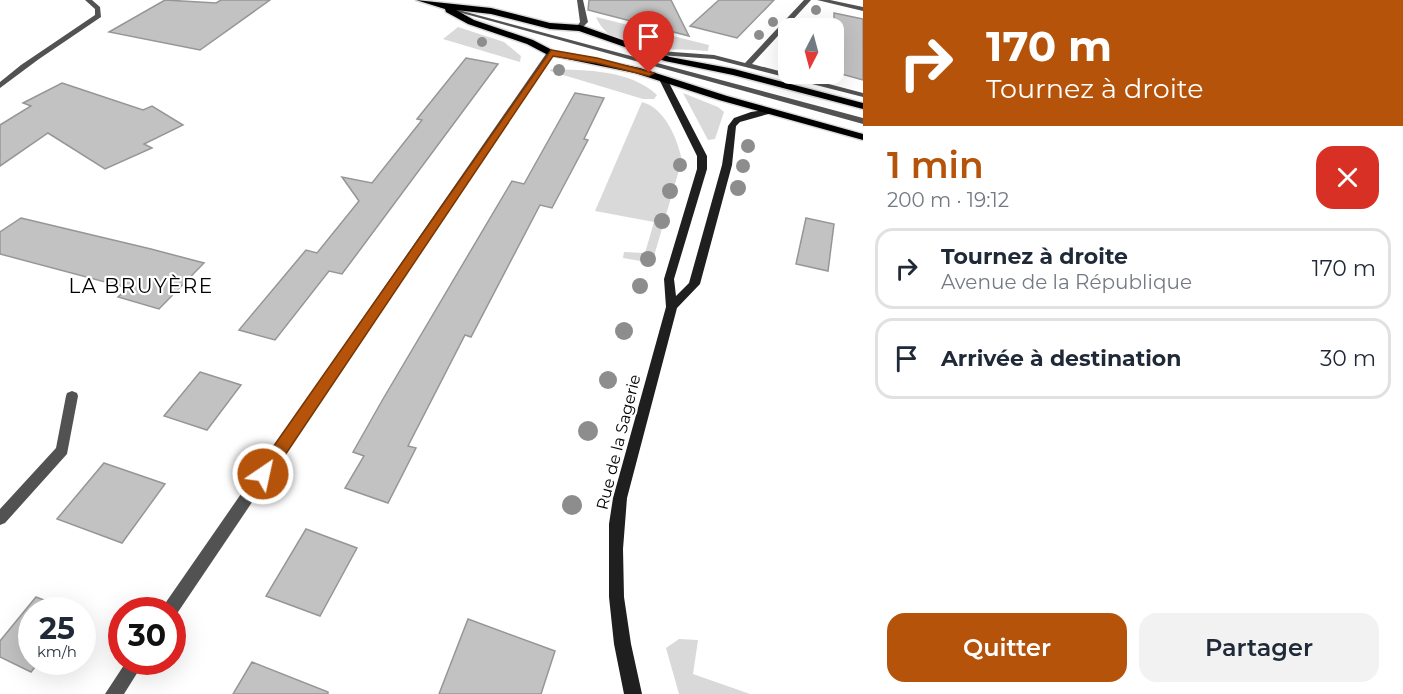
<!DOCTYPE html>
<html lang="fr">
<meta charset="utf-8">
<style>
body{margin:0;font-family:Montserrat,sans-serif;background:#f2f2f3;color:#1f2937;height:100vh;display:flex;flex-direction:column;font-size:22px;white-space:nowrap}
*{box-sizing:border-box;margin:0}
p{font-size:20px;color:#747a83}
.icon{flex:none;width:33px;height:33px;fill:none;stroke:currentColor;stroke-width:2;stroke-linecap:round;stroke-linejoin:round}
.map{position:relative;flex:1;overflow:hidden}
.panel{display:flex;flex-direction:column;background:#fff;width:540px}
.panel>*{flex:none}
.hud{background:#b45309;color:#fff;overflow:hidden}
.needle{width:39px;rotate:186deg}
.buttons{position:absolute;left:778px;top:18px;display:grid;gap:12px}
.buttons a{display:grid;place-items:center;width:66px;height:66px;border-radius:12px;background:#fff;box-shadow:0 6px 24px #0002;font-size:30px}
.speed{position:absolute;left:18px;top:597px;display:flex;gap:12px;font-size:30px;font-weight:700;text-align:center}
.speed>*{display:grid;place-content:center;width:78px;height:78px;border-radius:50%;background:#fff;box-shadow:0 6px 24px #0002;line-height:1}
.speed small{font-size:15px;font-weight:400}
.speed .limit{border:9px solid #d22;background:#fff;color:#111}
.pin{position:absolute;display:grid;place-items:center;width:51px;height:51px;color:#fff;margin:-62px -26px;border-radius:50% 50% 50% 0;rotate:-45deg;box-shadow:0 0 6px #0007}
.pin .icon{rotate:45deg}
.me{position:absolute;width:66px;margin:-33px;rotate:34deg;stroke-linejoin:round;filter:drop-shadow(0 0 4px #0008)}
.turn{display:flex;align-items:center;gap:21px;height:126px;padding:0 24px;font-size:27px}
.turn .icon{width:78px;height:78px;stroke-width:2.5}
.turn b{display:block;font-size:42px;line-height:51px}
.round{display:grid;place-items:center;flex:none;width:63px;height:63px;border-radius:18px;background:#f2f2f3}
.headline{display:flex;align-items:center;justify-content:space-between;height:102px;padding:0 24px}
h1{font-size:36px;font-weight:600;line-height:45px;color:#b45309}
.cta{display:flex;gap:12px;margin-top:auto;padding:12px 24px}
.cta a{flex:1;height:69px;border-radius:18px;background:#b45309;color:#fff;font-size:24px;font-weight:600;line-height:69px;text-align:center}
.cta a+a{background:#f2f2f3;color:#1f2937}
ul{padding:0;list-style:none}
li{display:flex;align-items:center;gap:18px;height:81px;margin:0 12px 9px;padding:0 12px;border:3px solid #e0e1e3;border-radius:18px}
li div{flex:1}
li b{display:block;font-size:22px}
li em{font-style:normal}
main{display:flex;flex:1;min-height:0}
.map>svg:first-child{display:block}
</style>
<main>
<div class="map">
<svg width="863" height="694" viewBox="0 0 863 694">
<rect width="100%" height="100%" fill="#fff"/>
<path fill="#d9d9d9" d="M596 17 709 45 708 51C674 47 613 57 596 17Z
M458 27 504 42 521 56 520 62 443 39Z
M551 69C586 70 631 70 657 95L654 99H643L550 71Z
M683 93 718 107 724 112 715 139 708 140Z
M642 102C665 108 677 138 682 160L652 263 623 258 624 252 645 253 654 222 595 211Z
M679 639 698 640 693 674 750 694H679L666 648Z"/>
<path fill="#c2c2c2" stroke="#969696" stroke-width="1.5" d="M165 0 216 3 221 0H270L200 50 109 32Z
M589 0H671L689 36 588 10Z
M719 0H774L737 38 690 26Z
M834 13 863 19V80L834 72Z
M466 58 498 64 342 274 329 271 275 340 239 330 306 250 317 253 359 201 342 177 372 183 422 120 417 119Z
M62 83 143 110 152 106 183 125 144 144 152 148 105 169 48 133 0 166V125L31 106 23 103Z
M575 93 604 98 584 139 588 140 552 208 540 205 471 337 465 335 408 446 416 448 388 503 345 488 364 456 353 452 383 399 512 181 524 184Z
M21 218 151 249 204 263 159 309 118 297 128 288 0 254V232Z
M806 218 834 224 828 271 796 264Z
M200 372 241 385 207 430 164 416Z
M104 463 165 484 122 543 57 519Z
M306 529 357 548 320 616 266 596Z
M36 597 70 610H32V662H39L31 672 0 657V641Z
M468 619 555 651 541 694H439Z
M252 662 328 692V694H233Z"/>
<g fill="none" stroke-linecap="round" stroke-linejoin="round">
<g stroke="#dbdbdb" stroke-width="3">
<path id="primary" d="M416 0 491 8 550 23 580 25 670 57 734 69 863 103V109L733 75 665 61 579 31 550 29 491 14 456 10 474 20 533 40 554 51 640 68 727 96 863 134V140L719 100 635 73 548 55 527 44 468 24 446 12 445 9Z"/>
</g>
<path fill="#525252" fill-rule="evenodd" d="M440 5 863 118V124L440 7Z"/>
<path fill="#525252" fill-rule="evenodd" d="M85 0H92L100 7 101 17 39 59 0 88V82L21 65 95 15V9Z
M577 0H583L588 22 580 30 576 28 580 22Z
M804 0H811L752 64 863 93V97L714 59 646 54 642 52 646 50 714 55 745 63Z
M817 0H830L863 7V11Z
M548 51 555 53 176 615 172 616V610H162L164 605Z
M72 391 77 393 78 396 67 454 5 523 0 525V509L56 448 66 396 67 393Z
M126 662H144L124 694H105Z"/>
<path fill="#1f1f1f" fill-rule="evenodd" d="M659 75 666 77 707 156V169L674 279 676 296 689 283 722 165 728 126 734 118 751 112 771 109 775 112 740 122 736 126 732 165 700 284 677 308 627 498 623 549 624 597 631 644 642 694H624L614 644 609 597V524L613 498 666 307 664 279 697 169V156L658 77Z"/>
<use href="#primary" fill="#000" fill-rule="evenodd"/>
</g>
<g fill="#8d8d8d">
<circle cx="816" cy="10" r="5"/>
<circle cx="773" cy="22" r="5"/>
<circle cx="759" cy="35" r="5"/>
<circle cx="482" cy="42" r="5"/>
<circle cx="559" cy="70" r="6"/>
<circle cx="748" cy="146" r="7"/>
<circle cx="680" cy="165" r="7"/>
<circle cx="743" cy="166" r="7"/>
<circle cx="738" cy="188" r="8"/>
<circle cx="670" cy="191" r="8"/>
<circle cx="662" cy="221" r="8"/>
<circle cx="648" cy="259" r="8"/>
<circle cx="640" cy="286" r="8"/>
<circle cx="624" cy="331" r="9"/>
<circle cx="608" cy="380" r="9"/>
<circle cx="588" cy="431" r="10"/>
<circle cx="572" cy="505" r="10"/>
</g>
<path fill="#b45309" stroke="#753606" stroke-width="1.5" d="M551 50 597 58 654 73 649 76 597 63 553 56 269 479H257L255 474 257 470Z"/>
<g text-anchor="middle" stroke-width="4.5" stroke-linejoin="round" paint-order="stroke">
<g font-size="16" fill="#000" stroke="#fff">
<text transform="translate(618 442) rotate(-76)" y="6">Rue de la Sagerie</text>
</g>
<g font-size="20" letter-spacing="1.5" fill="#000" stroke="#fff">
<text x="141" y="293">LA BRUYÈRE</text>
</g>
</g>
</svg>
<div class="buttons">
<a><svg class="needle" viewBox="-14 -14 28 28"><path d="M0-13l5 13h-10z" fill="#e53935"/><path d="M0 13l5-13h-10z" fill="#747a83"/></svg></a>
</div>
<div class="speed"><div>25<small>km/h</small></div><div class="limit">30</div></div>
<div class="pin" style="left:649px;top:73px;background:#d93025"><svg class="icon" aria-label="arrive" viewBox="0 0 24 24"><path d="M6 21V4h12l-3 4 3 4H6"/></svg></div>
<svg class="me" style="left:263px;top:474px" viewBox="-20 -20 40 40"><circle r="17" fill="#b45309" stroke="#fff" stroke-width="3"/><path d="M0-11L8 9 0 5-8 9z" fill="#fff"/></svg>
</div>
<section class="panel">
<div class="hud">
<div class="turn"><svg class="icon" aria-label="right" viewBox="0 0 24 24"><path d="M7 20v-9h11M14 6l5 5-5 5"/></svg><div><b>170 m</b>Tournez à droite</div></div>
</div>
<div class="headline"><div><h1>1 min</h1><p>200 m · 19:12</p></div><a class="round" style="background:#d93025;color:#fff"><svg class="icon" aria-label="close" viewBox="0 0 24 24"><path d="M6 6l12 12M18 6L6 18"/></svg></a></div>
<ul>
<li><svg class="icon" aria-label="right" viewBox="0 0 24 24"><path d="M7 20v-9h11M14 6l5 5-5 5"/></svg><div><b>Tournez à droite</b><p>Avenue de la République</p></div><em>170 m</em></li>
<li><svg class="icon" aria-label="arrive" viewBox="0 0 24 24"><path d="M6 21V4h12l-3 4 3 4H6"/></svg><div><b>Arrivée à destination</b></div><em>30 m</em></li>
</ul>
<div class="cta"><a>Quitter</a><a>Partager</a></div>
</section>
</main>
